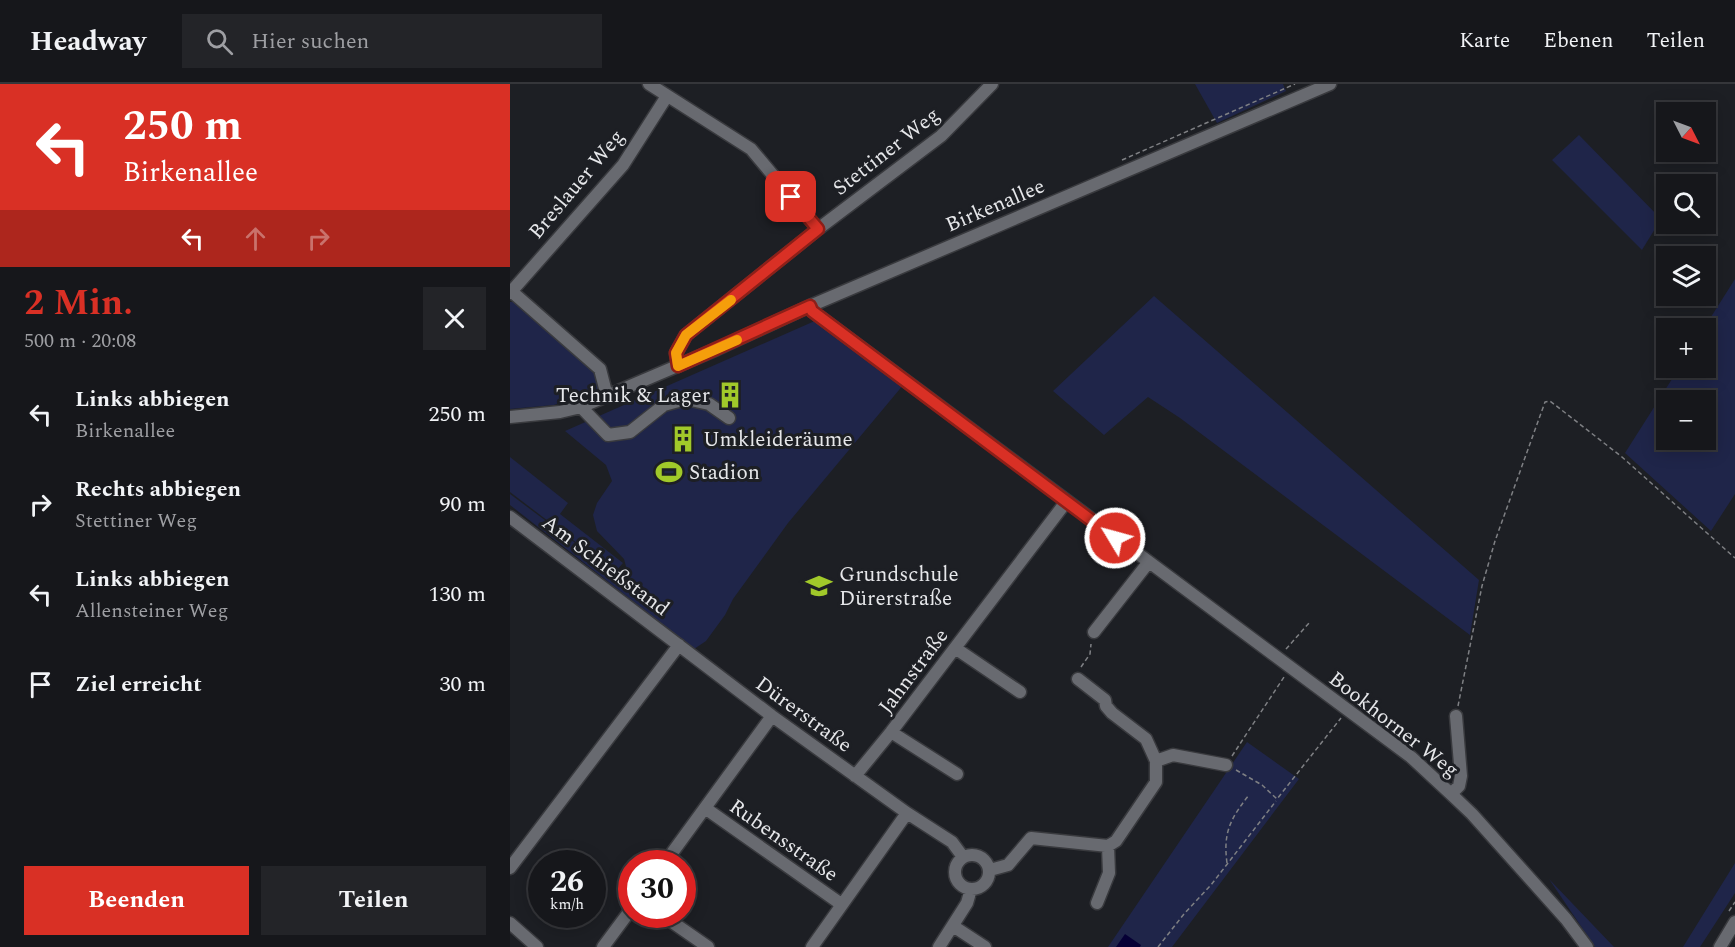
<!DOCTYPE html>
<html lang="de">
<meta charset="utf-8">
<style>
body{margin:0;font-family:Spectral,serif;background:#232428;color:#f1f3f6;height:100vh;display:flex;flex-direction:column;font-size:22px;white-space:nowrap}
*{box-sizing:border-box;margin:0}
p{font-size:20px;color:#9e9fa3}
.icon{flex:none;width:33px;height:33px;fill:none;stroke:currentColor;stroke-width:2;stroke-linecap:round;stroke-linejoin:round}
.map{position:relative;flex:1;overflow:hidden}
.panel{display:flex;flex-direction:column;background:#16171b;width:510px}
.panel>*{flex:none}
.top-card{background:#d93025;color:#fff;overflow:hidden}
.needle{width:39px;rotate:132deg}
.tools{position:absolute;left:1146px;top:18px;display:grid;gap:12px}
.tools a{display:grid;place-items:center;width:60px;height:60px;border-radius:0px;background:#16171b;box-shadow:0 3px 15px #0003,0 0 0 2px #35363a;font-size:30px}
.speed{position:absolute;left:18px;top:766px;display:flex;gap:12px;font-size:30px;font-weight:700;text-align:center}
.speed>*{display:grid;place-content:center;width:78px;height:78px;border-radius:50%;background:#16171b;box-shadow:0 3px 15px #0003,0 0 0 2px #35363a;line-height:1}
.speed small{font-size:15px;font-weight:400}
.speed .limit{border:9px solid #d22;background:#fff;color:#111}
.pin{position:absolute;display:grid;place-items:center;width:51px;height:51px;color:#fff;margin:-26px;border-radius:12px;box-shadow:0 3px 9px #0006}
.me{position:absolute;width:66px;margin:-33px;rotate:307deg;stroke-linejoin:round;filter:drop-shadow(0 0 4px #0008)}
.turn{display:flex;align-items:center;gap:21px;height:126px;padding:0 24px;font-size:27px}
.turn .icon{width:78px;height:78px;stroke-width:2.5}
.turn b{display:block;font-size:42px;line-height:51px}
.lanes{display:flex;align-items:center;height:57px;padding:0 24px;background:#0003;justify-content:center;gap:30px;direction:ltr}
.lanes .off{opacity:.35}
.round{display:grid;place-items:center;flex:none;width:63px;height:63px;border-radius:0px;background:#232428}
.head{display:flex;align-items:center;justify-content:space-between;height:102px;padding:0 24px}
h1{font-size:36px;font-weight:700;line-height:45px;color:#d93025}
.button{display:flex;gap:12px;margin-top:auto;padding:12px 24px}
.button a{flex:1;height:69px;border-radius:0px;background:#d93025;color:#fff;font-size:24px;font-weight:700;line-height:69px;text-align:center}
.button a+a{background:#232428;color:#f1f3f6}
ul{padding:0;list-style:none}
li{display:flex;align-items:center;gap:18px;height:90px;padding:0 24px}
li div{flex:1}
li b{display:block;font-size:22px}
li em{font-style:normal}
header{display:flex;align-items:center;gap:36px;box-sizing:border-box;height:84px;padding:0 30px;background:#16171b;border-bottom:2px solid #35363a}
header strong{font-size:28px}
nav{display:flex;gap:33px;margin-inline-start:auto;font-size:21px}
.search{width:420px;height:54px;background:#232428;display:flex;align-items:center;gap:15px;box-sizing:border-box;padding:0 21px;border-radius:0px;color:#9e9fa3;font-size:22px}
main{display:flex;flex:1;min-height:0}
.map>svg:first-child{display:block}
</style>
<header>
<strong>Headway</strong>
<div class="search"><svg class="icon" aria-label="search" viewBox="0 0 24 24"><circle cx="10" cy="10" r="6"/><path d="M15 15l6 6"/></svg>Hier suchen</div>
<nav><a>Karte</a><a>Ebenen</a><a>Teilen</a></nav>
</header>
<main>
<section class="panel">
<div class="top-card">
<div class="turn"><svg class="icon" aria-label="left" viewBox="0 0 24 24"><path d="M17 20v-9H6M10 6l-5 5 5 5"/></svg><div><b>250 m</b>Birkenallee</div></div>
<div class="lanes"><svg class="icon" aria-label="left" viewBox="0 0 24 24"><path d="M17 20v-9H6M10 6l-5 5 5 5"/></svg><svg class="icon off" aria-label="ahead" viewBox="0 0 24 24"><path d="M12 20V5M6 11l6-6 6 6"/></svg><svg class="icon off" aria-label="right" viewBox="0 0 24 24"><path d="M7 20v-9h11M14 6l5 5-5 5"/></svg></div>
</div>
<div class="head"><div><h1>2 Min.</h1><p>500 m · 20:08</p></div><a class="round"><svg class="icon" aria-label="close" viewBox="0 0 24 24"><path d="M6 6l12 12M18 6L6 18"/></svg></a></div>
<ul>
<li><svg class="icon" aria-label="left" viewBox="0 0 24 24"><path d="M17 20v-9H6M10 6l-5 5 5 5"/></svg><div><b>Links abbiegen</b><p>Birkenallee</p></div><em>250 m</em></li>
<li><svg class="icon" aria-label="right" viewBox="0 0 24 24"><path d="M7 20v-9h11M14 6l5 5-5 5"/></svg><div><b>Rechts abbiegen</b><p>Stettiner Weg</p></div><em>90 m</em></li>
<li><svg class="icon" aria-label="left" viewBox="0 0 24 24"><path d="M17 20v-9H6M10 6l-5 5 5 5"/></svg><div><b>Links abbiegen</b><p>Allensteiner Weg</p></div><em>130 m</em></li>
<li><svg class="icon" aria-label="arrive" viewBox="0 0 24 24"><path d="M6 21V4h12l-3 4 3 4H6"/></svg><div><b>Ziel erreicht</b></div><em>30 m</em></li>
</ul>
<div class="button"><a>Beenden</a><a>Teilen</a></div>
</section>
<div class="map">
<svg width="1225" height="863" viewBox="0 0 1225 863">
<rect width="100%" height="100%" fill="#1d1f24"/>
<path fill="#1f2549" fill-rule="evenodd" d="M685 0H773L776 7 707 39Z
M1069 51 1151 135 1132 166 1042 76Z
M1225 195V410L1201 447 1115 369 1169 284H1196V244H1194ZM1156 316H1196V356H1156Z
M644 212 969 496 960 551 670 334 638 313 594 351 543 307Z
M0 218H6L88 286 92 303 44 321 0 325Z
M307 236 394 300 278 439 223 515 215 531 196 557 184 565 0 421V410L104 488 118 490 114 475 87 447 83 431 87 419 102 397 96 381 55 347Z
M0 373 58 419 50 430 113 479 105 488 0 408Z
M737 658 789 695 662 863H598Z
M1225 779V809L1190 863H1173Z
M1039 795 1104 863H1085Z"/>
<path fill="#060035" d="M615 850 631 861 630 863H606Z"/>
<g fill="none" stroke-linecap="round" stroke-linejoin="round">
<g stroke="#393a3e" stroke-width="15">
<path id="minor" d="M139 0 241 65 308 145
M0 206 90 285 97 312
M0 209 113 81 157 12
M300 222 302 227 901 673 941 710 962 730 1056 835 1077 863
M168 282 166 269 176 251 308 145 431 52 482 0
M71 323 98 351 120 348 154 321 176 315 199 320 219 334
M0 333 50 328 71 323 207 265 300 222 820 0
M0 433 262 632 397 729 302 863
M584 548 638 479
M445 564 510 608
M381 648 447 690
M646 677 663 671 716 681
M345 692 381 648 556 418
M941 710 949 702 951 692 946 632
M195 724 331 820
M397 729 442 758 453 773
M445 788a17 17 0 1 1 34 0a17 17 0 1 1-34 0Z
M154 780 262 632
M0 784 169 561
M480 786 498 781 521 754 598 762 606 757 646 698V677L636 655 602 629 596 622 595 616 568 595
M587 819 599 789 598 762
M152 831 198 863
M0 839 27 863
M443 842 475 863
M93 863 122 824
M429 863 457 819 461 805
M1210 863 1225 838"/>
</g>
<path stroke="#7f8084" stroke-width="1.5" stroke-dasharray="4.5 3" stroke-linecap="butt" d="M612 76 785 0
M776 565 799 539
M571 583 580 570 581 560
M948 622 972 502 985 457 1035 318 1040 317 1112 373 1225 474
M722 672 774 593
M726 686 752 701 767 715 831 634
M717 779C713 749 720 735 739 711
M1219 827 1225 818
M648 863 674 830 701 801 766 717"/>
<use href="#minor" stroke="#686a70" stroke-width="12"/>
</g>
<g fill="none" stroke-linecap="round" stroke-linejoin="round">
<g stroke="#8d1f18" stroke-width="15">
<path id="route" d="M281 113 308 145 176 251 166 269 168 282 300 222 302 227 605 454"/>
</g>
<use href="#route" stroke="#d93025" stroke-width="10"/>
<path stroke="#f59e0b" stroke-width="10" d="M221 216 176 251 166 269 168 282 227 256"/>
</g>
<defs>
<g id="building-bare" transform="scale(2.07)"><path d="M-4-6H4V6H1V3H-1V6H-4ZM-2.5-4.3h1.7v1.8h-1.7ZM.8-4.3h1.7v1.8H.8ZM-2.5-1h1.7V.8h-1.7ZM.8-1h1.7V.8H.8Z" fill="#a1c92a" stroke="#1d1f24" stroke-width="2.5" paint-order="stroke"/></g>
<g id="stadium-bare" transform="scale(2.07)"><path d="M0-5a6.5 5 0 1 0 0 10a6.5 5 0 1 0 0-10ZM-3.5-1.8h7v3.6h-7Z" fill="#a1c92a" stroke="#1d1f24" stroke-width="2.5" paint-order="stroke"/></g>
<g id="school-bare" transform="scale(2.07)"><path d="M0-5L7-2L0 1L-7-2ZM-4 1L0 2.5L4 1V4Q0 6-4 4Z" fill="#a1c92a" stroke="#1d1f24" stroke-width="2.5" paint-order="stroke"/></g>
</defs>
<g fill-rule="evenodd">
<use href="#building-bare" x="220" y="311"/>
<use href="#building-bare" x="173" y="355"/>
<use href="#stadium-bare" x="159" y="388"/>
<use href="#school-bare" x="309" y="502"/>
</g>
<g text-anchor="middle" stroke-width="6" stroke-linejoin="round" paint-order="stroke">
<g font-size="21" fill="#e6e7ea" stroke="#1d1f24">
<text transform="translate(376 67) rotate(-38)" y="7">Stettiner Weg</text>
<text transform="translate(66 100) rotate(-50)" y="7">Breslauer Weg</text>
<text transform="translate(485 121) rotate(-23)" y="7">Birkenallee</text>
<text transform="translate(96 481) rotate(37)" y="7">Am Schießstand</text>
<text transform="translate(403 587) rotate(-53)" y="7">Jahnstraße</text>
<text transform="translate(294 630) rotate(36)" y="7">Dürerstraße</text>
<text transform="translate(884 640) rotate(38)" y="7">Bookhorner Weg</text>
<text transform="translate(274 756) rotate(35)" y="7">Rubensstraße</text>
</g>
<g font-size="21" fill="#e6e7ea" stroke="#1d1f24" text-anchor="start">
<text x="200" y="318" text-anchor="end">Technik &amp; Lager</text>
<text x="193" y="362">Umkleideräume</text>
<text x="179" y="395">Stadion</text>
<text x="329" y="497">Grundschule<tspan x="329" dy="24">Dürerstraße</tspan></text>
</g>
</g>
</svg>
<div class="tools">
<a><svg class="needle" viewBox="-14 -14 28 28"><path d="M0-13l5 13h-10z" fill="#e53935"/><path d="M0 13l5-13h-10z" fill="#9e9fa3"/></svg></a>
<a><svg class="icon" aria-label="search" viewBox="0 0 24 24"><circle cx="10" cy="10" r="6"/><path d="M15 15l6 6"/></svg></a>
<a><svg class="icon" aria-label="layers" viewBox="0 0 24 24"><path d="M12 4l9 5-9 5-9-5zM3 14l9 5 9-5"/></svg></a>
<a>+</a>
<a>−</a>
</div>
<div class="speed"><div>26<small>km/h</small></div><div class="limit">30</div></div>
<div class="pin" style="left:281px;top:113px;background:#d93025"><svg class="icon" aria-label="arrive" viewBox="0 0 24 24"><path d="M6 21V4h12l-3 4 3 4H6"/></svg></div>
<svg class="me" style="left:605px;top:454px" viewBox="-20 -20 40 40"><circle r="17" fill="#d93025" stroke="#fff" stroke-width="3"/><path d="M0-11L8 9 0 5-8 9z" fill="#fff"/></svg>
</div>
</main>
